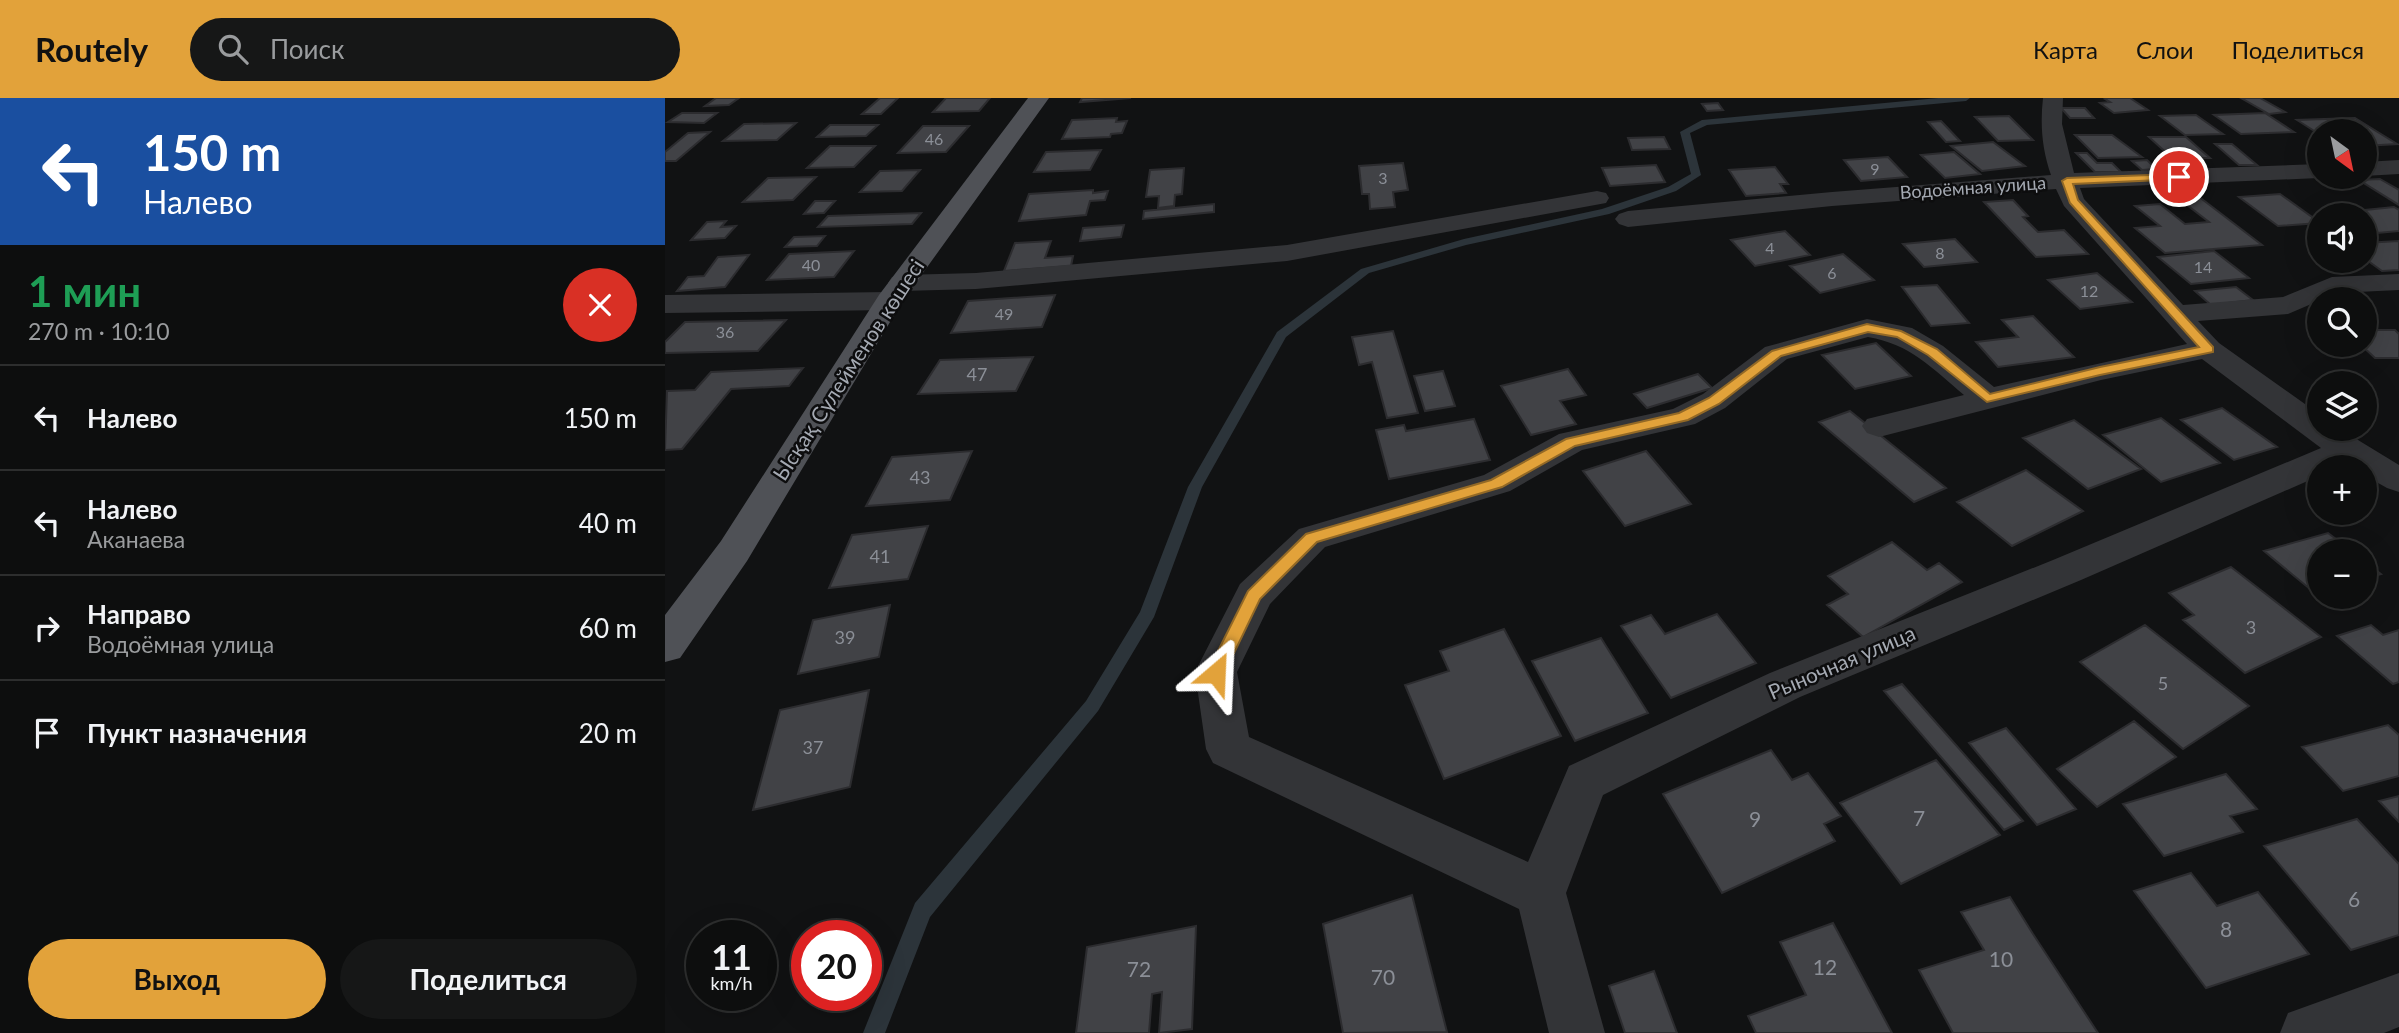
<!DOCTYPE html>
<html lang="ru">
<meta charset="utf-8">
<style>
body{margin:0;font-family:Lato,sans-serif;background:#161717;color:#f1f3f6;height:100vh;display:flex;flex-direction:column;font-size:26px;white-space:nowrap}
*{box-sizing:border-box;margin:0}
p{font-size:23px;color:#9a9c9e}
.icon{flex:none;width:38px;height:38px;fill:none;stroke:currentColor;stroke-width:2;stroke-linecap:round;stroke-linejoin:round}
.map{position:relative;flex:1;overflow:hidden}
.sheet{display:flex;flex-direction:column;background:#0d0e0e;width:665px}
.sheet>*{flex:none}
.banner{background:#1a4fa0;color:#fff;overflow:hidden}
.needle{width:46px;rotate:147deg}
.controls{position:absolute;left:1642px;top:21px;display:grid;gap:14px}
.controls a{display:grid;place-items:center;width:70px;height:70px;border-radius:50%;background:#0d0e0e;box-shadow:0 7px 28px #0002,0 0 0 2px #2d2e2e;font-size:35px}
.speed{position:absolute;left:21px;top:822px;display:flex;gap:14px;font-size:35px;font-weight:700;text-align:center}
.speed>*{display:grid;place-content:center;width:91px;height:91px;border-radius:50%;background:#0d0e0e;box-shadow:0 7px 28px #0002,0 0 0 2px #2d2e2e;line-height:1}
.speed small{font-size:18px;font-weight:400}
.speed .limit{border:10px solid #d22;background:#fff;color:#111}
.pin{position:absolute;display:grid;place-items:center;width:60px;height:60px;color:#fff;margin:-30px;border:4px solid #fff;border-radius:50%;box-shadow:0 2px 7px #0007}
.me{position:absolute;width:77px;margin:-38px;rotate:26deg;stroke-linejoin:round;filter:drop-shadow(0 0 5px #0008)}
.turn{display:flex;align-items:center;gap:24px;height:147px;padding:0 28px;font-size:32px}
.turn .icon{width:91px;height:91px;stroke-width:2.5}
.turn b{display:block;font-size:49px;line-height:60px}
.round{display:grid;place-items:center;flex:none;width:74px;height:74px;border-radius:37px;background:#161717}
.overview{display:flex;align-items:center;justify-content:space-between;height:119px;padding:0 28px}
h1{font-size:42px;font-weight:700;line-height:52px;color:#1e9e55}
.button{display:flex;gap:14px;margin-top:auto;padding:14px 28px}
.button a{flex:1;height:80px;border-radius:42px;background:#e2a23a;color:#111;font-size:28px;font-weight:700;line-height:80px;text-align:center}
.button a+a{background:#161717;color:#f1f3f6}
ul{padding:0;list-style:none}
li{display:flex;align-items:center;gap:21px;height:105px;padding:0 28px;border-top:2px solid #2d2e2e}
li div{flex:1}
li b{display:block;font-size:26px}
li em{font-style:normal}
header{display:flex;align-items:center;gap:42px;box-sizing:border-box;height:98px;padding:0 35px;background:#e2a23a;color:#111}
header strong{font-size:33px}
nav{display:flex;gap:38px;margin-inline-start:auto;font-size:24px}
.search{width:490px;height:63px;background:#161717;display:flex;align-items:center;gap:18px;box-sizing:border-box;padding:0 24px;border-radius:38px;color:#9a9c9e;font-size:26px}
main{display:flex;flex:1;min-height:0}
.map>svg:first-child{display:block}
</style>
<header>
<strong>Routely</strong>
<div class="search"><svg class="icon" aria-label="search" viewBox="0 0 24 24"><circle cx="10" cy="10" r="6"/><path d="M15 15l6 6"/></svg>Поиск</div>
<nav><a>Карта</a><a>Слои</a><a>Поделиться</a></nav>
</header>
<main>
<section class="sheet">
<div class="banner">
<div class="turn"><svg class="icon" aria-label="left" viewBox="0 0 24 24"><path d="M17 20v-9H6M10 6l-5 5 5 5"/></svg><div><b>150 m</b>Налево</div></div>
</div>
<div class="overview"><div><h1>1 мин</h1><p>270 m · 10:10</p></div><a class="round" style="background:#d93025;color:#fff"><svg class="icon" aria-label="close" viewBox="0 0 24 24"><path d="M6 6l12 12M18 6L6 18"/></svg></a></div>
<ul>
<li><svg class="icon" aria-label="left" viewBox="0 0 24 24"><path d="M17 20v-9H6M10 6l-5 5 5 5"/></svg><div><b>Налево</b></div><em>150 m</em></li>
<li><svg class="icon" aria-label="left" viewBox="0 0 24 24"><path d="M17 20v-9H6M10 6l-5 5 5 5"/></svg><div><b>Налево</b><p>Аканаева</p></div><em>40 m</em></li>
<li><svg class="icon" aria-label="right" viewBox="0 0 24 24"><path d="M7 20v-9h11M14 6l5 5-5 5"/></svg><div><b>Направо</b><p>Водоёмная улица</p></div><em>60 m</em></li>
<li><svg class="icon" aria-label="arrive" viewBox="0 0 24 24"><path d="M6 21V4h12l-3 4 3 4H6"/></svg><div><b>Пункт назначения</b></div><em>20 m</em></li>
</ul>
<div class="button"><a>Выход</a><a>Поделиться</a></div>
</section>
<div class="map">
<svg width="1734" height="935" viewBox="0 0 1734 935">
<rect width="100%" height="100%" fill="#111213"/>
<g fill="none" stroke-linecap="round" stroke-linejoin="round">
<path fill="#2c343a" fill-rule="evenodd" d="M1273 0H1305L1301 3 1042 27 1025 35 1036 77 1011 93 944 116 801 147 704 175 621 239 537 389 489 519 433 613 265 819 220 935H198L250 805 421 603 475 514 523 389 612 234 696 171 799 141 937 111 1003 89 1026 76 1015 34 1037 22Z"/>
</g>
<path fill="#414246" stroke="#2c2c2f" stroke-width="2" d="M51 0H74L64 7 40 8Z
M215 0H233L216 16H197Z
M281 0H325L314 13 268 14Z
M417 0H466L415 4Z
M1465 0 1483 12 1449 15 1435 5 1445 4 1440 1 1443 0Z
M1576 0H1595L1620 14 1604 16Z
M1053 5 1058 12 1042 13 1037 6Z
M1396 10H1420L1429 20H1405Z
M17 15H52L39 25 3 24Z
M1600 15 1629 34 1576 36 1549 17Z
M1531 17 1558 36 1520 37 1495 18Z
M1344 18 1368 42 1333 43 1310 19Z
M452 20 451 24 462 23 457 35 446 36 445 39 397 41 407 22Z
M1690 20 1732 46 1699 48V33H1654V36L1632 22Z
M1276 23 1295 43 1281 44 1263 24Z
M131 25 112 42 58 43 79 26Z
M165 27H213L201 38 152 39Z
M258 28H304L281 54 233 55Z
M45 34 11 63H0V54L23 35Z
M1410 37H1447L1477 59 1433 60Z
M999 39 1005 51 967 52 963 40Z
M1484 39H1521L1545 60H1507Z
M1328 44 1360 68 1317 73 1286 48Z
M1550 46H1567L1592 67H1574Z
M165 48H210L189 69 142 70Z
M436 52 425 72 369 74 381 54Z
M1289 54 1315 76 1280 80 1256 57Z
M1411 55H1422L1432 65H1447L1456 74H1430Z
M1223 59 1242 79 1196 83 1179 62Z
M1482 62 1491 71 1477 72 1467 63Z
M738 65 743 92 728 94 730 109 705 111 704 96H697L694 68Z
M991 67 1000 84 945 88 937 70Z
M1110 69 1123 86H1115L1121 95 1081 98 1064 72Z
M519 70 517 96 510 97 509 108 493 110 494 98 481 99 485 72Z
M255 72 237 93 195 94 215 73Z
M151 79 128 102 78 104 103 80Z
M1715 81 1734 92V107L1694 82Z
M428 92V95L443 93 440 102 425 103 421 117 354 123 364 96Z
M1529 95 1597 147 1500 155 1470 130 1495 128 1470 108 1495 106 1520 126 1544 124 1509 97Z
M1615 96 1654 124V125L1613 128 1574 99Z
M1348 102 1363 118 1358 119 1373 134 1399 132 1423 156 1371 159 1319 104Z
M150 103H170L159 115 139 116Z
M549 106V114L478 121 479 113Z
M1729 109 1734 112V133L1712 135 1699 126V117H1685L1680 114Z
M256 115 247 126 153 129 163 118Z
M61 123 56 129 71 128 60 140 26 142 42 124Z
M459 127 456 139 415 143 418 130Z
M1120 133 1145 157 1090 168 1066 142Z
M160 138 152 148 120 149 129 139Z
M1290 141 1312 164 1259 169 1238 146Z
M386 143 380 160 408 158 406 168 339 173 350 145Z
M1734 143V172L1717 173 1699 160V145Z
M189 153 169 179 102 182 124 156Z
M1549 153 1584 180 1526 186 1493 159Z
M1178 156 1209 182 1155 195 1125 168Z
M84 157 60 189 12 193 23 179 39 178 53 159Z
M1432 175 1467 204 1415 211 1383 182Z
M1272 187 1304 225 1266 228 1237 189Z
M1571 189 1588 202 1546 207 1530 193Z
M390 197 377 229 286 235 303 203Z
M1368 218 1409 259 1333 269 1311 244 1353 239 1337 222Z
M121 222 93 253 0 255V244L20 224Z
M1699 232H1730L1734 236V260H1710L1696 247H1699Z
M728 233 753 315 722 320 707 264 694 267 687 239Z
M1211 245 1246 278 1190 291 1157 257Z
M368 259 351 293 253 296 275 262Z
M138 270 124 288 66 291 17 351 0 352 2 293 30 292 46 274Z
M903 271 921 297 895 303 911 326 866 337 836 288Z
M778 273 790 308 760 313 749 278Z
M1033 276 1047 290 982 310 969 296Z
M1557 310 1612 349 1569 362 1516 322Z
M1185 313 1281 390 1249 404 1154 324Z
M1496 320 1555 365 1496 384 1438 337Z
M809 321 825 362 724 381 711 332 739 327 741 333Z
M1409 322 1476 371 1423 391 1358 340Z
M307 353 285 402 201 408 227 359Z
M981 353 1026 406 960 428 918 373Z
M1361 372 1418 413 1347 448 1292 404Z
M263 428 243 481 164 490 187 437Z
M1663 435 1687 453H1654V495L1651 496 1599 453Z
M1227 444 1262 472 1274 465 1297 484 1198 539 1162 507 1183 496 1163 478Z
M1699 463 1716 476 1699 481Z
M1566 469 1656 539 1580 575 1518 522 1529 517 1504 495Z
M225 507 214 559 133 576 148 522Z
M1052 516 1091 565 1006 600 956 528 986 517 1000 536Z
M1480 527 1584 608 1518 651 1415 564Z
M1706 527 1718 537 1734 532V584L1728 586 1672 538Z
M839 531 896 638 779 681 740 587 784 573 775 553Z
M936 540 983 615 910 643 867 563Z
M1237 586 1358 723 1339 732 1219 593Z
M204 592 185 689 88 712 115 612Z
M1469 623 1511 659 1432 709 1392 671Z
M1723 627 1734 637V678L1678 693 1637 649Z
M1341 630 1411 711 1372 727 1304 645Z
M1106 652 1127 682 1143 675 1176 718 1159 726 1170 743 1057 795 998 696Z
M1271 662 1335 737 1236 786 1175 705Z
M1561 676 1592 711 1565 718 1578 734 1499 758 1458 706Z
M1734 698V724L1714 703Z
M1692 721 1734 766V837L1686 852 1599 748Z
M1526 775 1552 808 1593 794 1644 856 1541 890 1469 793Z
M747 797 782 934 678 935 658 826Z
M1345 799 1368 836 1433 935H1288L1254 872 1319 852 1296 814Z
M1168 825 1227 935H1091L1083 918 1141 897 1115 844Z
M531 828 527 931 494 935 497 894 487 896 484 935H411L422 849Z
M989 873 1012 935H960L944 888Z"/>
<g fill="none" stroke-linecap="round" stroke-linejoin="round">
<path fill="#333437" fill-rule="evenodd" d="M1378 0H1398L1397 26 1409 75 1654 66V79H1659L1654 80 1415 90 1419 101 1518 207 1618 199 1667 179 1734 176V192L1672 195 1623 216 1533 223 1554 245 1654 316V331H1675L1734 367V394L1722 390 1699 377V369H1686L1680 366 1673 369H1654V378L1416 482 1135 599 938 697 901 795 940 935H884L854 811 548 665 541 651 530 574 575 486 634 431 819 377 894 336 1008 311 1038 296 1100 249 1202 221 1247 230 1278 248 1329 289 1522 246 1399 108 1391 91 1167 108 963 129 954 126 950 121 954 116 963 113 1167 94 1386 77C1377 51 1375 27 1378 0ZM1203 239C1245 246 1267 270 1299 297L1202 321 1197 328 1202 335 1214 339 1436 282 1537 261 1656 350 1388 462 1105 575 904 668 863 764 584 639 572 574 605 506 660 449 845 393 917 352 1030 326 1060 310 1122 261Z
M1734 62V76L1699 78V64Z
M932 93 941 95 944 100 941 105 622 163 311 191 237 193 227 191 223 185 227 179 237 177 311 175 622 147Z
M224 194 234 197 238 203 234 209 224 212 0 215V197Z
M1734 875V929L1719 935H1615L1623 915Z"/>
<path fill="#4f5156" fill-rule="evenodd" d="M363 0H384L237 204 82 463 15 560 0 564V517L56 443 214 197Z"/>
</g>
<path fill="#e2a23a" stroke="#936926" stroke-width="2" d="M1514 76 1519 79 1518 81 1408 86 1413 102 1548 249V254L1435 277 1322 304 1263 257 1232 239 1203 234 1116 258 1054 306 1023 322 910 348 837 389 652 444 595 501 557 580H545L542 575 583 493 641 436 826 382 901 341 1014 315 1044 300 1107 253 1202 226 1236 233 1272 251 1325 296 1435 269 1534 249 1405 105 1397 83 1402 80Z"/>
<g text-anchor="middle" stroke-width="5" stroke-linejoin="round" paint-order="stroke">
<g font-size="16" fill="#8b8f97">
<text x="269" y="47">46</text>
<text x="1210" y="77">9</text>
<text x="718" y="86">3</text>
<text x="1105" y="156">4</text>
<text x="1275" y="161">8</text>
<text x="146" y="173">40</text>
<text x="1538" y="175">14</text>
<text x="1167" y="181">6</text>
<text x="1424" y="199">12</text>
<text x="339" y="222">49</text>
<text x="60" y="240">36</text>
</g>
<g font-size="18" fill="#a4a9b2" stroke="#0d0d0e">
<text transform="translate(1308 90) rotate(-4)" y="6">Водоёмная улица</text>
</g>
<g font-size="18" fill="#8b8f97">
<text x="312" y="283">47</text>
<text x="255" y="386">43</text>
<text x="215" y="465">41</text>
<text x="1586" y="536">3</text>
<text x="180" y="546">39</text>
<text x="1498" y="592">5</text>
<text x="148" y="656">37</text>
</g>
<g font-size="21" fill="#a4a9b2" stroke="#0d0d0e">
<text transform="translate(184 272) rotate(-57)" y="7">Ысқақ Сүлейменов көшесі</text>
<text transform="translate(1177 565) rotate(-23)" y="7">Рыночная улица</text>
</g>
<g font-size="21" fill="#8b8f97">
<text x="1254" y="728">7</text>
<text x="1090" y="729">9</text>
<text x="1689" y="809">6</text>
<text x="1561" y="839">8</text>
<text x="1336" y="869">10</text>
<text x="1160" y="877">12</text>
<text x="474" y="879">72</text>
<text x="718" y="887">70</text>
</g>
</g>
</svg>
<div class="controls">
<a><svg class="needle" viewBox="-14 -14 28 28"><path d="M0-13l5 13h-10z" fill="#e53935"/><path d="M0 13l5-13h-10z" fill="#9a9c9e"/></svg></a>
<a><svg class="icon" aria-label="sound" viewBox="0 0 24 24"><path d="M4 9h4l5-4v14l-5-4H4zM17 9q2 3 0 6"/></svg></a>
<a><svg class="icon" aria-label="search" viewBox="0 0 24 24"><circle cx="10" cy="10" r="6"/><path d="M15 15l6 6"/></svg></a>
<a><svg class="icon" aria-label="layers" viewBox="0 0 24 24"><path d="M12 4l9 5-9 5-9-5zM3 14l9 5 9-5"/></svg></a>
<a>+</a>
<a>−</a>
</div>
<div class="speed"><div>11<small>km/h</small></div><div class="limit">20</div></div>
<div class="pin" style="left:1514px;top:79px;background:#d93025"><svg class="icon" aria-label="arrive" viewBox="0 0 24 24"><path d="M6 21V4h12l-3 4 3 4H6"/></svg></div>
<svg class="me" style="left:551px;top:575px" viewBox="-20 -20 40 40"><path d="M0-17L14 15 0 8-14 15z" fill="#e2a23a" stroke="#fff" stroke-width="4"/></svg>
</div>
</main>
